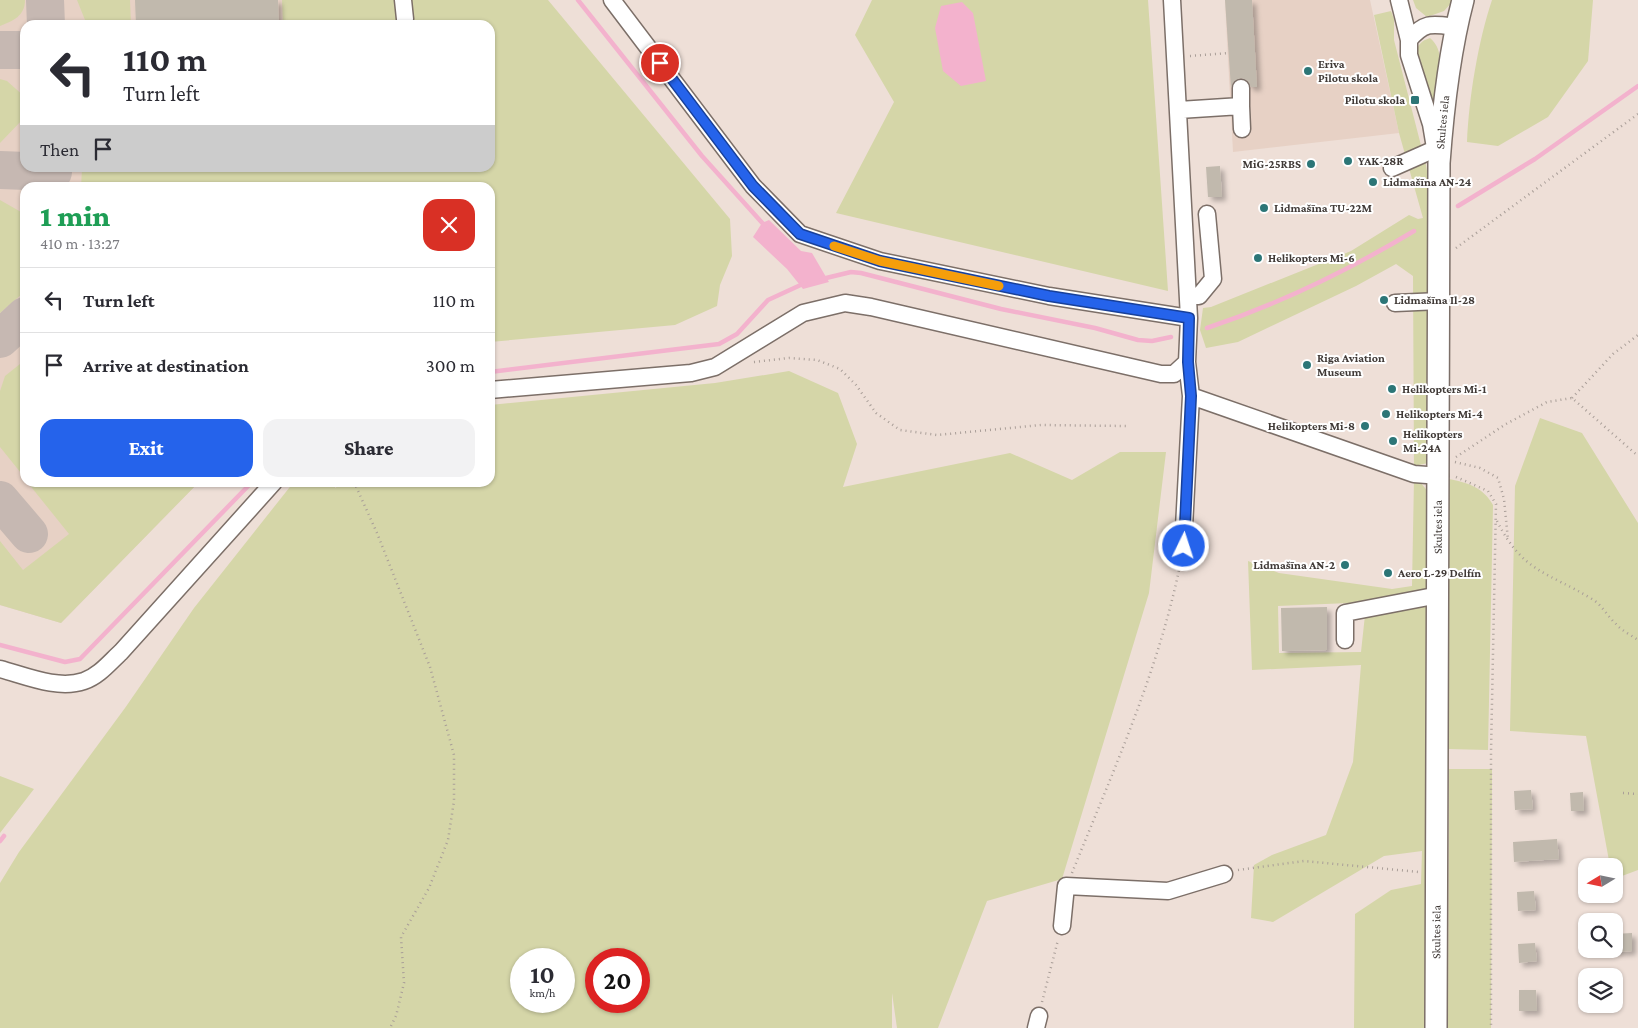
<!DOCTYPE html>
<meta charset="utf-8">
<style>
body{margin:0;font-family:"Crimson Pro",serif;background:#f2f2f3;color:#2b2b33;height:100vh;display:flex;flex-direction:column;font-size:19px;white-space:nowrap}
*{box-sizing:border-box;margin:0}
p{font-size:16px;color:#7c7c81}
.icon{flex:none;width:28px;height:28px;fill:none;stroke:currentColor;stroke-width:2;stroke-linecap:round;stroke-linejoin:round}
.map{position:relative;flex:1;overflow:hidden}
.panel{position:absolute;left:20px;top:182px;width:475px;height:305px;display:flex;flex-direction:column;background:#fff;border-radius:15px;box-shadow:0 1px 4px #0004}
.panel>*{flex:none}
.banner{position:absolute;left:20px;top:20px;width:475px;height:152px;border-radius:15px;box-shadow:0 1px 4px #0004;background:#fff;color:#2b2b33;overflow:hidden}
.needle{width:32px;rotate:260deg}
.tools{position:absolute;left:1578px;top:858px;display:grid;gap:10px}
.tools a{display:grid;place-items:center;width:45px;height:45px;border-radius:10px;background:#fff;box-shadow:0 1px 4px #0004;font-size:25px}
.speed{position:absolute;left:510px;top:948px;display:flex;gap:10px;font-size:25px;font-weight:700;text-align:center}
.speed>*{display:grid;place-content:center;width:65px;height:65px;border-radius:50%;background:#fff;box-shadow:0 1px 4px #0004;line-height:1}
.speed small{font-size:12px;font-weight:400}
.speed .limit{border:8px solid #d22;background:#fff;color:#111}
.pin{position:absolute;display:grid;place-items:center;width:42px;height:42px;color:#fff;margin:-21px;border:2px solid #fff;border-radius:50%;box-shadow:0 1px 5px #0007}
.me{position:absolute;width:55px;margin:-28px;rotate:4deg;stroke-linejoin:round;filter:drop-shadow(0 0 4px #0008)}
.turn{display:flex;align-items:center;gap:18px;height:105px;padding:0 20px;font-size:22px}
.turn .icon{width:65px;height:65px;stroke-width:2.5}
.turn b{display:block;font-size:35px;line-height:42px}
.then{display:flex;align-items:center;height:48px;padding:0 20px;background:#0003;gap:10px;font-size:19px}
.round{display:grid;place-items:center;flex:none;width:52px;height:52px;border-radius:15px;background:#f2f2f3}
.overview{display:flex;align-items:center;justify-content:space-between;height:85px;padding:0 20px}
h1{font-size:30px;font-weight:800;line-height:38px;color:#1e9e55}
.cta{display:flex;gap:10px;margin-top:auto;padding:10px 20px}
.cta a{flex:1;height:58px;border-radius:15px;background:#2563eb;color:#fff;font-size:20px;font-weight:800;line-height:58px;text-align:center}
.cta a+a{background:#f2f2f3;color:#2b2b33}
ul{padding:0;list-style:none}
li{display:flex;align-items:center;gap:15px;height:65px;padding:0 20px;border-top:1px solid #e1e1e2}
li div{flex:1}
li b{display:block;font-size:19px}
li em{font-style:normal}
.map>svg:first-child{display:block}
</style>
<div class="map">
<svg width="1638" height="1028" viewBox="0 0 1638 1028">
<defs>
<filter id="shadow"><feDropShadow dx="4" dy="4" stdDeviation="2.5" flood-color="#0004"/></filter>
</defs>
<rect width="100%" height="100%" fill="#eedfd7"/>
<path fill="#e7d1c5" d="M0 0H292V25H25V168H296L297 187 25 188V482L198 483 61 623 0 605Z
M1225 0H1370L1399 133 1233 152Z"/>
<path fill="#d5d6a8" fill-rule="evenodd" d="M0 0H25C25 16 13 21 0 26Z
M77 0H130L131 25H87Z
M282 0H548L730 219 732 256 720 285 717 306 675 325 490 342V188H81L82 168H490V25H283Z
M872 0H1148L1168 291 836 213 894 102 855 35Z
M1413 0H1454L1444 11 1427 17 1416 8Z
M1492 0H1593L1588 61 1548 117 1498 146 1467 142C1469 97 1478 42 1492 0Z
M1391 11 1394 19V40L1426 165 1431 195 1428 463 1414 466 1413 276 1396 264 1356 286 1238 342 1206 348 1200 330 1203 308 1211 307 1351 251 1409 215 1418 219 1423 218 1399 133 1374 15Z
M1430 38C1447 52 1438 77 1435 96L1433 101H1431L1416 54C1418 44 1421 41 1430 38Z
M0 79 7 81 25 97V117L0 143Z
M0 200 21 212 25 217V288L22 294 0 313Z
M25 360V478L0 447V391L5 376Z
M789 371 838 393 857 444 843 487 1010 453 1072 480 1120 452H1166L1149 593 1062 879 987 901 938 1028H897L892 993V1028H0V883L19 852 125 708 194 608 293 483H330L336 488 337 482H490V405L715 383ZM521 959H564V1001H521ZM596 959H639V1001H596Z
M1540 418 1582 433 1638 523V870L1614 879V866H1610L1586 736 1510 731 1515 486Z
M1414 479 1420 482 1430 494 1428 591 1349 603 1278 606 1279 653 1361 652 1365 615 1427 604 1430 1028H1354L1355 914 1391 890 1421 884 1422 851 1384 856 1273 922 1251 918 1254 865 1272 855 1326 835 1353 762 1361 665 1252 670 1248 561 1279 573 1392 589 1412 586Z
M1448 479C1467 482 1484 488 1493 505L1488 750 1448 749Z
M28 483H198L61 623 0 605V541L23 570 69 534Z
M1449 769H1492L1491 1028H1448Z
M0 776 34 789 0 833Z"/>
<path fill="#f3b2cd" d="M962 2 973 13 986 81 961 86 943 71 935 28 941 6Z
M769 220 801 251 812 253 829 282 803 289 787 269 753 237 762 223Z"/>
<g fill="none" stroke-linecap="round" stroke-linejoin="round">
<path stroke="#f3b2cd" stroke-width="4.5" d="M578 0 702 156 765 226
M1458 206 1535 159 1638 86
M822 279 851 272 861 273 1001 309 1095 328 1138 340 1152 341 1171 337
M1207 328C1279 304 1349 270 1414 231
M490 372 719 344 737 334 768 300 805 283
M0 645 65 662 80 659 252 482
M0 841 4 836"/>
<path stroke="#c6b8b2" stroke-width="38" d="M45 0 46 25
M0 50H25
M0 170 53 172
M0 339 25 316
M0 500 29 534"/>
</g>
<path fill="#c1b9ad" filter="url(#shadow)" d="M135 0H278L279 25H136Z
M1225 0H1252L1257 87H1251L1246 80 1241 78 1233 83 1231 88Z
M1220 166 1222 197H1208L1206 167Z
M1327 607V650L1282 651 1281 608Z
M1531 790 1533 809 1515 810 1514 791Z
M1583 792 1584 811H1571L1570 793Z
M1557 839 1559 859 1514 862 1513 842Z
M1534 891 1536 910 1518 911 1517 892Z
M1632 933V951L1614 952V934Z
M1535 943 1537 961 1519 963 1518 944Z
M1519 990H1536L1537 1011H1519Z"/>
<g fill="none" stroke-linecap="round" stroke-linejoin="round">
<g stroke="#7c6f68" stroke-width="19">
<path id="minor" d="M403 0 405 19
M612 0 753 186 800 234 880 261 1049 296 1189 318
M1172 0 1189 318 1187 362 1191 396
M1399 0 1409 40V55L1431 124 1435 148
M1409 40C1425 21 1433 24 1456 27
M1241 106 1242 129
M1179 110 1241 106V88
M1392 168 1435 149
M1188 296H1199L1213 279 1207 214
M1395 303 1440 301
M490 390 691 373 715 367 803 313 845 303 871 307 1161 374H1174L1187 362
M1183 546 1191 396 1414 474 1440 476
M1345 640V613L1439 595
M0 669C26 676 58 690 84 681 99 676 110 662 121 652L274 482
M1062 926 1066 886 1168 891 1224 874
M1036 1028 1039 1016"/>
</g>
<g stroke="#7c6f68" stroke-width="24">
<g id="major">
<path id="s1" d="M1436 1028 1439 163C1443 108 1449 53 1463 0"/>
</g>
</g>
<path stroke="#a99e98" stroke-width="2.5" stroke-dasharray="1 4" stroke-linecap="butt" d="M1190 56 1229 53
M1456 248 1638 114
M754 362 789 358 817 360 840 369 856 385 876 413 900 430 937 435 1041 425 1126 426
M1572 398 1613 354 1638 335
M1456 457 1506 424 1547 402 1572 398 1638 456
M1455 462 1480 468 1498 478 1504 499 1508 540
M1456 477 1488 491 1496 504 1491 753V1028
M354 482 377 533 430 667 454 755V801L448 840 429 888 401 937 404 983 396 1016 390 1028
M1497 521C1523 573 1548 572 1592 599 1602 605 1608 617 1616 624 1622 631 1631 635 1638 640
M1623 793 1638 794
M1238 870 1304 861 1419 872
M1072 873C1113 771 1160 668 1181 560
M1042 1002 1058 940"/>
<use href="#minor" stroke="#fff" stroke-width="16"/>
<use href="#major" stroke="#fff" stroke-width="21"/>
</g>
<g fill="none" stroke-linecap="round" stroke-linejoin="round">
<g stroke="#184099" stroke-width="12">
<path id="route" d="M660 63 753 186 800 234 880 261 1049 296 1189 318 1188 362 1191 396 1184 546"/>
</g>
<use href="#route" stroke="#2563eb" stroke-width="9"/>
<path stroke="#f59e0b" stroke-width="9" d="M834 246 880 261 999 286"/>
</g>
<g fill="#2c7677" stroke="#fff" stroke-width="2">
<circle cx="1308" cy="71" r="5"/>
<rect x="1410" y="95" width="10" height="10" rx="2.5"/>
<circle cx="1348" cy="161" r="5"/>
<circle cx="1311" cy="164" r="5"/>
<circle cx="1373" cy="182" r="5"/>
<circle cx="1264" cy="208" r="5"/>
<circle cx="1258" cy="258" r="5"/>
<circle cx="1384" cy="300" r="5"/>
<circle cx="1307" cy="365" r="5"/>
<circle cx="1392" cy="389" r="5"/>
<circle cx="1386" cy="414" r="5"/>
<circle cx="1365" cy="426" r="5"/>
<circle cx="1393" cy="441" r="5"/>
<circle cx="1345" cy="565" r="5"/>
<circle cx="1388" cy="573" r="5"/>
</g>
<g text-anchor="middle" stroke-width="4" stroke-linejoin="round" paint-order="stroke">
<g font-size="12" font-weight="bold" fill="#403a37" stroke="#fff" text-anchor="start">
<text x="1318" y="68">Eriva<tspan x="1318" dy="14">Pilotu skola</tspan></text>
<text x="1405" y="104" text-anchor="end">Pilotu skola</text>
<text x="1358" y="165">YAK-28R</text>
<text x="1301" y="168" text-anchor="end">MiG-25RBS</text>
<text x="1383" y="186">Lidmašīna AN-24</text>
<text x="1274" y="212">Lidmašīna TU-22M</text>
<text x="1268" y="262">Helikopters Mi-6</text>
<text x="1394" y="304">Lidmašīna Il-28</text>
<text x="1317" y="362">Riga Aviation<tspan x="1317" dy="14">Museum</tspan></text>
<text x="1402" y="393">Helikopters Mi-1</text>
<text x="1396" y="418">Helikopters Mi-4</text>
<text x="1355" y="430" text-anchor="end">Helikopters Mi-8</text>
<text x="1403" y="438">Helikopters<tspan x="1403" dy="14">Mi-24A</tspan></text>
<text x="1335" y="569" text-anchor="end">Lidmašīna AN-2</text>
<text x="1398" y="577">Aero L-29 Delfín</text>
</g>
<g font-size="12" fill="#403a37" stroke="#fff">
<text dy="4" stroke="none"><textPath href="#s1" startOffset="906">Skultes iela</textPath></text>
<text dy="4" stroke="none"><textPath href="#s1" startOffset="501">Skultes iela</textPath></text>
<text dy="4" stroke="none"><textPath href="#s1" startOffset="96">Skultes iela</textPath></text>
</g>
</g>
</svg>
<div class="tools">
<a><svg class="needle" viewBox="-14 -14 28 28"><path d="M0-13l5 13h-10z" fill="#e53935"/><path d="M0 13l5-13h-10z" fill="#7c7c81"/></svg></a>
<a><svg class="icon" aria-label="search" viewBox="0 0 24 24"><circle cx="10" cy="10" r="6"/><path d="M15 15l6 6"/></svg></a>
<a><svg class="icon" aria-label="layers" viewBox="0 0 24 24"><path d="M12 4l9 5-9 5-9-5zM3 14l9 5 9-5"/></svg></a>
</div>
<div class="speed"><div>10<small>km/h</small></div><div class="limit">20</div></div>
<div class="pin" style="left:660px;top:63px;background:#d93025"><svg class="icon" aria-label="arrive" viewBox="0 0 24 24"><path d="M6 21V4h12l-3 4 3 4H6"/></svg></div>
<svg class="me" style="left:1184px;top:546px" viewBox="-20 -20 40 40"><circle r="17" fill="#2563eb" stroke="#fff" stroke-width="3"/><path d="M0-11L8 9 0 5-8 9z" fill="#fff"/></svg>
<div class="banner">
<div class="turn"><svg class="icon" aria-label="left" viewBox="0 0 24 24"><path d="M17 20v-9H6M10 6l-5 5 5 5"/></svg><div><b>110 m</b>Turn left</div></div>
<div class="then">Then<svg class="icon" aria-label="arrive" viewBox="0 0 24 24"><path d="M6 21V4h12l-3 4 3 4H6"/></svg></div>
</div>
<section class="panel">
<div class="overview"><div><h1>1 min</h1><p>410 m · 13:27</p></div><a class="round" style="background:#d93025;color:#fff"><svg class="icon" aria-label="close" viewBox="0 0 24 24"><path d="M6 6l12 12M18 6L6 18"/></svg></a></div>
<ul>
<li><svg class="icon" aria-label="left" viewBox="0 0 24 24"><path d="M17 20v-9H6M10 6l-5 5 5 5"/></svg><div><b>Turn left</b></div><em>110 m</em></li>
<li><svg class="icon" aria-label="arrive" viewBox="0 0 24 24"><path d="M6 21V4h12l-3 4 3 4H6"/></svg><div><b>Arrive at destination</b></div><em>300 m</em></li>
</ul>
<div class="cta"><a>Exit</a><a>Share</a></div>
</section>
</div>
